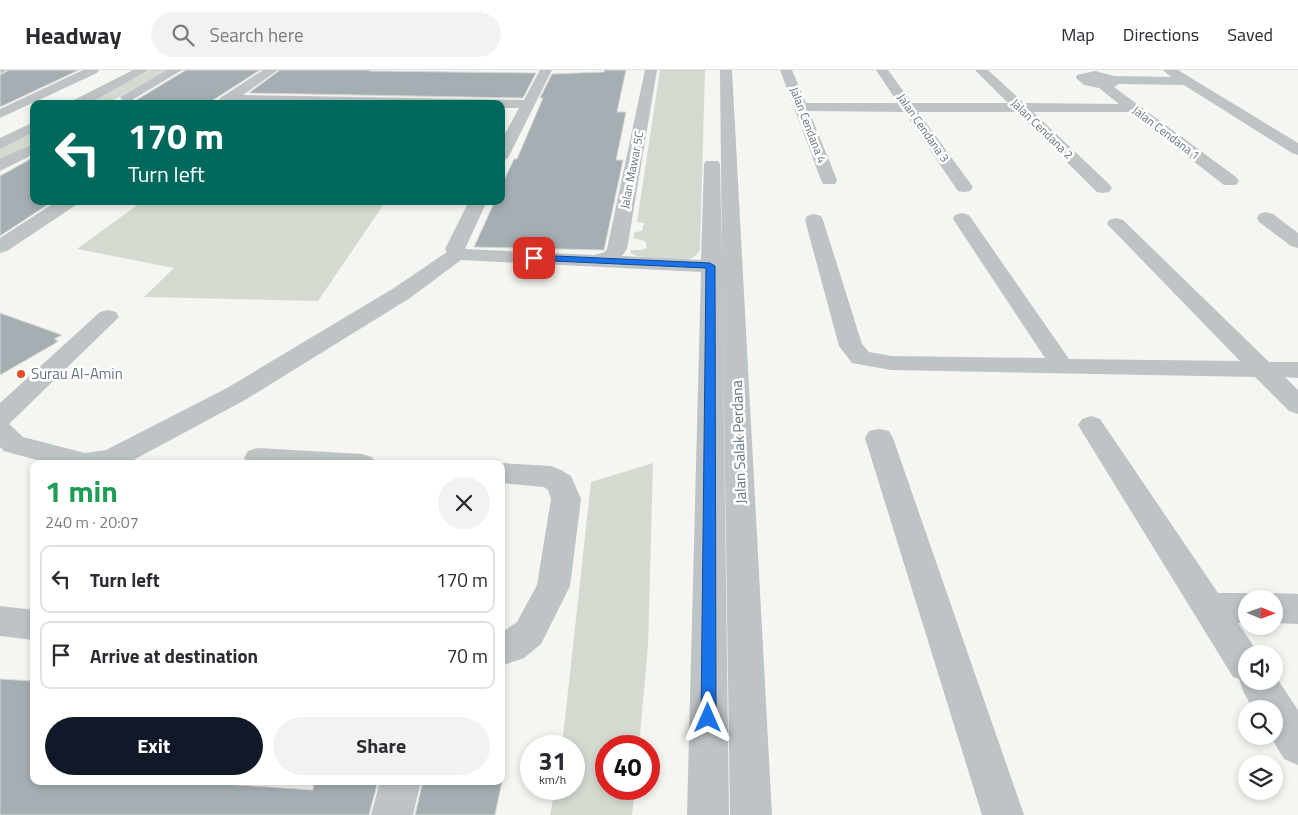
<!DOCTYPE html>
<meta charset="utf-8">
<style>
body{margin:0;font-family:"Titillium Web",sans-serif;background:#f2f2f3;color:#2b2b33;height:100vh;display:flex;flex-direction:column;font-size:19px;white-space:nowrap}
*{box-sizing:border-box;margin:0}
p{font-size:16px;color:#7c7c81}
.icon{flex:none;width:28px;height:28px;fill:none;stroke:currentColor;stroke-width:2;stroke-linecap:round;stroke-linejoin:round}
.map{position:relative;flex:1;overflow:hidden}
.details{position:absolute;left:30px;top:390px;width:475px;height:325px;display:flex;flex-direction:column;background:#fff;border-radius:10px;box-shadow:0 2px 8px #0003}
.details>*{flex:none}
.guide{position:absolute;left:30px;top:30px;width:475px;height:105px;border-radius:10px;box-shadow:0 2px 8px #0003;background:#00695c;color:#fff;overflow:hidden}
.needle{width:32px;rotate:91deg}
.tools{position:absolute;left:1238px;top:520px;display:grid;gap:10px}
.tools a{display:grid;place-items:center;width:45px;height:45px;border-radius:50%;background:#fff;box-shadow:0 2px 8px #0003;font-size:25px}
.speed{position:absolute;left:520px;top:665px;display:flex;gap:10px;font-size:25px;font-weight:700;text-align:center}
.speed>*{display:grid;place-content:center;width:65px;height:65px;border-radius:50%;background:#fff;box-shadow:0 2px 8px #0003;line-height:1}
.speed small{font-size:12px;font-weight:400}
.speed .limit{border:8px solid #d22;background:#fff;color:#111}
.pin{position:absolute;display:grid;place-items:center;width:42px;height:42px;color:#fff;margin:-21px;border-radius:10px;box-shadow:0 2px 8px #0006}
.me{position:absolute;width:55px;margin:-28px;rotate:0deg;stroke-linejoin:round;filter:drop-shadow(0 0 4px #0008)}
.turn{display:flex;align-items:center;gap:18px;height:105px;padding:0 15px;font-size:22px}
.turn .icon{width:65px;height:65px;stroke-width:2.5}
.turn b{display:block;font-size:35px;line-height:42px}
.round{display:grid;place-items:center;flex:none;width:52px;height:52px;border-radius:26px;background:#f2f2f3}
.head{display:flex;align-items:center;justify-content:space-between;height:85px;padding:0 15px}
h1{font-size:30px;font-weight:700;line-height:38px;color:#1e9e55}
.action{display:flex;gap:10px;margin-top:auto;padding:10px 15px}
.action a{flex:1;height:58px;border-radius:30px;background:#111827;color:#fff;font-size:20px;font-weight:700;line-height:58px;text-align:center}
.action a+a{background:#f2f2f3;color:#2b2b33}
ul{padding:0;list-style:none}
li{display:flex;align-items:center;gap:15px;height:68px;margin:0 10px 8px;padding:0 5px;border:2px solid #e1e1e2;border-radius:10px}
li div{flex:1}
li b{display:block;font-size:19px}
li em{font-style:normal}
header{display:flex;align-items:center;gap:30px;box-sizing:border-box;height:70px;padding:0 25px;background:#fff;border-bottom:1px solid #e1e1e2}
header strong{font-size:24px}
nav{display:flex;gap:28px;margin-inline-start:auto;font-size:18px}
.search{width:350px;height:45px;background:#f2f2f3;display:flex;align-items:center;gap:12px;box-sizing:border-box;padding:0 18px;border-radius:28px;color:#7c7c81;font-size:19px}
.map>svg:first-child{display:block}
</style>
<header>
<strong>Headway</strong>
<div class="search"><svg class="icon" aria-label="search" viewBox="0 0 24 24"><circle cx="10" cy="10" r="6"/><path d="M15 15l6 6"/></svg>Search here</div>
<nav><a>Map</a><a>Directions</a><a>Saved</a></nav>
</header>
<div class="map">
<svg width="1298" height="745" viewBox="0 0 1298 745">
<rect width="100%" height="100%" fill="#f5f5f2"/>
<path fill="#d5dad1" d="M150 0H168L106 34H85Z
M660 0H705L700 180C697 185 693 188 687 190 676 192 639 189 630 183L631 180H641L647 178 645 171 633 168 635 162 642 161 644 153 637 152Z
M34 60V72L0 91V78Z
M143 131H386L318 231 144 227 174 198 77 179Z
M653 393 648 576 639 676H606V719H635L632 745H550L555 719H574V676H562L591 412Z"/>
<path fill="#a5aeb3" stroke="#d7d7d4" d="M9 0H79L0 37V5Z
M186 0H260L207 34H126L133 32Z
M280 0H371L369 1 536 3 523 28 249 23Z
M605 0H626L617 42H626L616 90H623L604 180 474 177 495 131H501V117L514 89H517L543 28H540L552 4 604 2Z
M34 87V131H53L0 166V106Z
M0 243 62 265 54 269 58 271 54 274 0 305Z
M0 609 34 611V711H179L313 720 314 711H378L369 745H0Z
M423 711H502L495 745H415Z"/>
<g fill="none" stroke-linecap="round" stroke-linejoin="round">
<path fill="#bec3c6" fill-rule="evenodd" d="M0 0H7L1 4Z
M83 0H99L97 3 0 48V39Z
M133 0H149L88 34H70L72 31Z
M167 0H182L132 30H122L120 27Z
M263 0H278L243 25 524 30 540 0H552L509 86 507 89 501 91V71L519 38H501V34H220L218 31 220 28Z
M645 0H657L627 179 622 186 701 190 704 94 706 91H718L720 94 722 191 720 0H732L772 745H730L722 203 729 745H687L701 202 461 190 410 228 245 330 126 394H51L4 381 0 377V333L100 242 108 240 116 242 119 247 9 354 23 367 85 383 106 380 227 318 394 218 447 182 445 179 469 131H487L465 179 594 185 605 182 607 179Z
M780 0H792L806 33H898L876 0H888L912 33H1008L975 0H988L1024 33 1119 34 1099 18 1084 15 1076 8 1077 5 1095 1 1114 6 1171 7 1163 0H1178L1298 73V85L1292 83 1184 15 1119 14 1114 17 1236 107 1239 111 1236 115H1224L1130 42H1033L1109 114 1112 118 1109 122 1103 123 1097 122 1016 42H918L973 117 970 121 964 122 958 121 904 42 809 41 837 110 835 114H823L821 110Z
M34 52V62L0 79V68Z
M34 73V84L0 101V89Z
M57 131H79L76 135 7 181 0 183V168Z
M1266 142 1273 144 1298 163V178L1291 176 1259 152 1257 148 1259 144Z
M962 143 969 145 1069 289 1240 291 1107 154 1109 150 1116 148 1123 150 1269 292H1298V308L1285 307 1298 320V344L1289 341 1255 307 891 300 852 293 839 276 805 150 807 146 814 144 821 146 823 150 862 274 869 282 891 286 1045 288 953 149 955 145Z
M1091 346 1100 349 1218 523H1246L1258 528 1246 529V553H1238L1259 584H1246V611H1274V604L1298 640V695L1284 689 1270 666H1274V639H1253L1244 623 1239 609 1233 607 1078 355 1082 349Z
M879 359 889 361 893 368 1024 745H982L865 368 869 361Z
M258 378 362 384 372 387 376 394H247L244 388 248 381Z
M501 393 551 396 561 400 571 406 581 429 570 516 541 574 524 588 501 596V563L517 552 537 515 551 429 548 420 544 417 501 413V394H497Z
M1274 523 1298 524V554L1274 553V529H1261Z
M0 536 34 540V570L0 566Z
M380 711H421L413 745H371Z"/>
</g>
<path fill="#1a73e8" stroke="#114b97" d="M534 185 710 193 715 196 716 648 714 654 708 656 703 654 701 648 706 198 531 190 529 188Z"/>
<circle fill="#e14b26" stroke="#fff" stroke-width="2" cx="21" cy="304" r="5"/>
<g text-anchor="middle" stroke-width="5" stroke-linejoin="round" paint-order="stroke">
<g font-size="12" fill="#647683" stroke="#fff">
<text transform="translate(808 55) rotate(69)" y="4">Jalan Cendana 4</text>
<text transform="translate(923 58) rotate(55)" y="4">Jalan Cendana 3</text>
<text transform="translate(1042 59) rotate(44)" y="4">Jalan Cendana 2</text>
<text transform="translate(1166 63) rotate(37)" y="4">Jalan Cendana 1</text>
<text transform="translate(632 100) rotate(-79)" y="4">Jalan Mawar 5C</text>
</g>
<g font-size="15" fill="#647683" stroke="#fff" text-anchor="start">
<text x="31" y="309">Surau Al-Amin</text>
</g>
<g font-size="15" fill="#647683" stroke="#fff">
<text transform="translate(739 372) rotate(-92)" y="5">Jalan Salak Perdana</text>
</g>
</g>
</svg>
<div class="tools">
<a><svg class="needle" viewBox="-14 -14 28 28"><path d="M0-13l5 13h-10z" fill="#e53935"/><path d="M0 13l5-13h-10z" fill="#7c7c81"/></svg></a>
<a><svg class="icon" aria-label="sound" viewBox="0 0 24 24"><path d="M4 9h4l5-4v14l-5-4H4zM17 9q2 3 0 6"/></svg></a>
<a><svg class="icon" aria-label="search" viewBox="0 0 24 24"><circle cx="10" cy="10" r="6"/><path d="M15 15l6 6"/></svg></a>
<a><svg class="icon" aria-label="layers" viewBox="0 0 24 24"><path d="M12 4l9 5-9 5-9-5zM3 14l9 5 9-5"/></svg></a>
</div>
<div class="speed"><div>31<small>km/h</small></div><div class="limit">40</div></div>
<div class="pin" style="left:534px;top:188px;background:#d93025"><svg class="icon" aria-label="arrive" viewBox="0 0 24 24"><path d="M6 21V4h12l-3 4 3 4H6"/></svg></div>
<svg class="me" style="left:708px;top:648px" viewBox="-20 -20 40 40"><path d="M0-17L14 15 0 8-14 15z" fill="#1a73e8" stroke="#fff" stroke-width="4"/></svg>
<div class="guide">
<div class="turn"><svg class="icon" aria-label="left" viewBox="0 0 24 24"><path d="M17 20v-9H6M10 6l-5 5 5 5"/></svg><div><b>170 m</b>Turn left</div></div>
</div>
<section class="details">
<div class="head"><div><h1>1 min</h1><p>240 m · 20:07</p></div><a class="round"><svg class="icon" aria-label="close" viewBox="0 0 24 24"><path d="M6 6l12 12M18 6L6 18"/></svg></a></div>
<ul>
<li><svg class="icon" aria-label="left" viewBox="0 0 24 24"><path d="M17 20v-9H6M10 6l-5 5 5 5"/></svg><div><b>Turn left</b></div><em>170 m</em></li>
<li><svg class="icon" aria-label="arrive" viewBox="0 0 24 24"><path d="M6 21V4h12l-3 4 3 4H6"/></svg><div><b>Arrive at destination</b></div><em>70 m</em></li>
</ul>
<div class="action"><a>Exit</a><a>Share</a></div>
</section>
</div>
